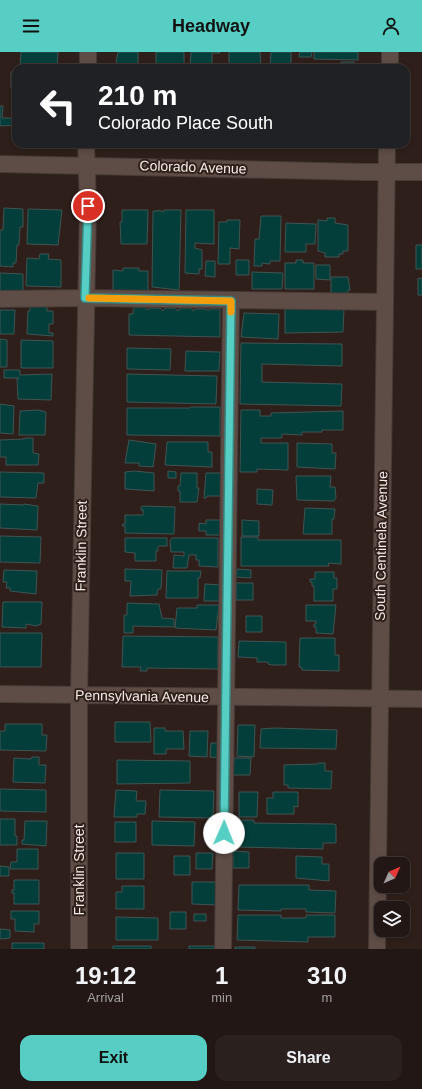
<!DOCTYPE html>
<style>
body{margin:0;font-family:Helvetica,sans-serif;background:#2a201d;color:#f1f3f6;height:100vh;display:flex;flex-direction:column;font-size:15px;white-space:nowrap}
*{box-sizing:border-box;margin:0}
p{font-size:13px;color:#a29fa0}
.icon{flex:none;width:22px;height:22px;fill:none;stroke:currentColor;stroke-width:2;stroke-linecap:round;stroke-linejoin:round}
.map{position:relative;height:897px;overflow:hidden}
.side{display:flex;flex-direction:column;background:#221714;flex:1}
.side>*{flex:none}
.guide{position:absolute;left:12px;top:12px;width:398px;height:84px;border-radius:12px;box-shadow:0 2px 6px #0003,0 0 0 1px #3f3634;background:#202124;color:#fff;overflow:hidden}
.needle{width:26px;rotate:45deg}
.controls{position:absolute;left:374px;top:805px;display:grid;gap:8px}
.controls a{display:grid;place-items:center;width:36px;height:36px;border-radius:8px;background:#221714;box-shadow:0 2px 6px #0003,0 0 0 1px #3f3634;font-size:20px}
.pin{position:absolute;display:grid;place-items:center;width:34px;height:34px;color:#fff;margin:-17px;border:2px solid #fff;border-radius:50%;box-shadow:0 1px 4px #0007}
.me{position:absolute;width:44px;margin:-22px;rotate:1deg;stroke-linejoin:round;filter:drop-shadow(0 0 3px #0008)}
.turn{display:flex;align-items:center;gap:14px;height:84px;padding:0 20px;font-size:18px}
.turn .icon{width:52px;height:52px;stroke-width:2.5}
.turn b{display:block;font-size:28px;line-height:34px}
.eta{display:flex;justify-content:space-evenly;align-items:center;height:68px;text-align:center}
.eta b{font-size:24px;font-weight:800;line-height:28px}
.button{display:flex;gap:8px;margin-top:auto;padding:8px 20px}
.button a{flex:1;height:46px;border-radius:12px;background:#56cec3;color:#111;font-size:16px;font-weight:800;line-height:46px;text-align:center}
.button a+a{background:#2a201d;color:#f1f3f6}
header{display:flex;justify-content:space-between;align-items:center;height:52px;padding:0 20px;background:#56cec3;color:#111;font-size:18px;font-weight:800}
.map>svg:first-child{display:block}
</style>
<header><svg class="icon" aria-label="menu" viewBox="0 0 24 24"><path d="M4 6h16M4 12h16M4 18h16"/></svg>Headway<svg class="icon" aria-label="person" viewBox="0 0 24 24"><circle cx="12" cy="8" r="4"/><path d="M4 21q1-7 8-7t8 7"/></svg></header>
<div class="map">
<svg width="422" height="897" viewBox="0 0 422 897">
<rect width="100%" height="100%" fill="#2e1f1a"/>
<path fill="#033e3a" stroke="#405452" d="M21 0H58L57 16 20 15Z
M118 0H138V16H141H117V11H116Z
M156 0H184V16H156Z
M191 0H220V1H212V16H190Z
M229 0H260L261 16H226V12H229Z
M271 0H291V16H272V14H270Z
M300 0H312L311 5H299Z
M314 0H358V8L314 7Z
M341 10H354V14H341Z
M11 20H16V36H11Z
M0 54H3L2 66H14V54H16V73L0 74Z
M4 156 23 157V175H20L19 193H17L16 211H13V215L0 214V178H3Z
M28 157 62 158 58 193 27 192Z
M122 158H148L147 192H121L120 170H122Z
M158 158 164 160V158H181L179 238 152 235 153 159H158Z
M186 158H214V192L195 191V196L202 198V217H199V222L185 221Z
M261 164H281L280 209H270V212L262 211V214H254L255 187H259Z
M327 166H335V171L348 173V199H343V202H339V205H325V201L318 199V168L327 169Z
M227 168H240L239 197 230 196V212H218L219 170H227Z
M286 171 316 172 315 192H306V200H285Z
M416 193H422V217H416Z
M40 202H49L48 207 61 208V235L26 234 27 206 39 207Z
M236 208H249V223H236Z
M296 208H303V211H314V237H285V211H296Z
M206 209H215V225L205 224Z
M316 213H330V228L316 227Z
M123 216H139V219H148V239H113V218L123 219Z
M252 220 283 221 282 237H252Z
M0 221 23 222V242L0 241Z
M331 225H348L350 238H348V243H331Z
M418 226 422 227V243H418Z
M30 252H47V259H53V272H49V281H53V284L27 282 28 259H30Z
M135 255H145L147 258 150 256H160L163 259 165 256H175L178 259 180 256H191L193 259 195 257H206L208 259 210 257H220V285L129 283V262H133V258Z
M344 256 343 280 285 281V257Z
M0 258H15L14 282H0Z
M244 261 279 262 278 287 241 285Z
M0 287 7 288V315H0Z
M21 288 53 289V316H21Z
M241 291 342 292V314L262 312V330L342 332 341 354 240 352Z
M127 296 171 297 170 318 127 317Z
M186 299 220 300 219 319H185Z
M4 318H20V323L52 322 51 348 18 347 17 327 19 326H4Z
M127 322 217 324 216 352 127 350Z
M0 352 14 354 13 382 0 381Z
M190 355H220V384L127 383V356H190Z
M38 358 46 360 45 383H19L20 359Z
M241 358H260V364H271V361L343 359V378H322V380H302V383L282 382V386H261V391H288V418L257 417V420H240Z
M25 386H33V401L39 402 38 413H6V405H0V388L25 387Z
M129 388 156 392 153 415 139 414V411H125Z
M167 390H208V400H212V415L165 413Z
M297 391 332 392V401H336L335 417 297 415Z
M135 419 154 421V439L125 437V420Z
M168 419 176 420V426H168Z
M0 420 44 421V431H38L36 446 0 445Z
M181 421H197V436H199L197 450H180V439H178V434H180Z
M206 421H222L221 444H207L206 446H204Z
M296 424H331L330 435H335L336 446 334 449 297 448Z
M257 437 273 438 272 453 257 452Z
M0 452 24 453V452L38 454 37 478 0 476Z
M143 454 175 455 174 482 125 481V474H122L123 472H125V463H143V458H141V455Z
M305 456 335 457 334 467H332V482H303Z
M206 468H221V483H206V479H199V471L206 472Z
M242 468 259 469V484H242Z
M0 484 41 485 40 511 0 510Z
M241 485H258V488H341V512L328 511 329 514H241Z
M125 486H167V494H158V499H156V509H135V501L125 500Z
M172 486H218V515L199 514V508H196V503H189L187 516H173L174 503 184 504V500H171L170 489Z
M125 517 162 518 161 537H158L157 543 130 544 131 529H125Z
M237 517 251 518V526L236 525Z
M4 518 37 519 36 542 10 539V536H6L7 530H3Z
M167 519H201L200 526H198V546H166Z
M315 520H334V526H337V537H333V549H314V534H312V530H310V527H315Z
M236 531H253V548H236Z
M205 532 221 533V549H204Z
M3 550H42L41 572 36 574 26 572V576L2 575Z
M127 551 159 552 162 566 174 567V575L133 574V581H124V563H127Z
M197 553H219L216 578 175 576 177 556H197Z
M306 553H336L333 582 316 581V575H314V572H316V569H306Z
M246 564H262V580H246Z
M0 581H42L41 615H0Z
M123 584 218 585V617L147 616V619H140L141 615H122Z
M300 586H335V603H339V619L302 618 301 615H299Z
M239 589 286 590V613H272L268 612V610H257V606L238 605Z
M115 670H150L151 690H115Z
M5 672H42V683H47L46 699 0 698V679H5Z
M238 673H255L254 705 237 704Z
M154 676H165V679H183L184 697H166V702H154Z
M274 676 337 678 336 697 260 696 261 677Z
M190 679H208L207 705 189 704Z
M211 691H220V706L210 705Z
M32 705H39V713H46L45 731 13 730 14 706 31 707Z
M234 706H251L250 723H233Z
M117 708 190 709V731L117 732Z
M318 711H325V719H332L331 737 288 736V733H284V713L318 712Z
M0 737 46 738V760L0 759Z
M116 738 137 739 136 749H146L145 762H137V765H114Z
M160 738 214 739 213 766 159 765Z
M239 740H258L257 765H239Z
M273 740H298V755L294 754V762H267V746H273Z
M0 767H15V784H17V793H0Z
M239 768H254V771L333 772 336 773V791H323V797L238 795Z
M25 769H47L46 794 22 792V788H24Z
M152 769 195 770 194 794 152 793Z
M115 770H136V790H115Z
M17 797H38V817H10L11 810H17Z
M233 799 249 800V816H233Z
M116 801H144V827H116Z
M196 801H213L212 817H196Z
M174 804H190V823H174Z
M296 804 322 805V812H329V829L296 826Z
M0 814 9 815V824H0Z
M14 828H39V852H14V841H12V838H14Z
M192 830H217V853L192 852Z
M239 833H309V838L336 839 335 861 306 860V857H281V859L238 858Z
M122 834H144V857H116V840H122Z
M11 859H39V872H34V880L15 879V867H11Z
M170 860H186V877H170Z
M194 862H206V869H194Z
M238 863H281V866H306V863H335V885H308V890L237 888Z
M116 865 158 866V888H116Z
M0 877 10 878V886L0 887Z
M12 891H44V897H12Z
M113 894H151V897H113Z
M189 894H217V897H189Z
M235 895H255V897H235Z"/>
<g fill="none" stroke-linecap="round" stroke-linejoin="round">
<g stroke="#463a37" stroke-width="18">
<path id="minor" d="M88 16V0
M390 16V0
M0 112 364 120H422
M0 247 85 246 384 250
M0 642 422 647
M79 897V643L88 154 86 92
M223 897 231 249
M377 897 387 92"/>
</g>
<use href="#minor" stroke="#5e4d47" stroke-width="16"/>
</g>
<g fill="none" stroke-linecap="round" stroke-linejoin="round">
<g stroke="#38867f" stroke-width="10">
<path id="route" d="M88 154 85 246 231 249 224 781"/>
</g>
<use href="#route" stroke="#56cec3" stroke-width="7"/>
<path stroke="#f59e0b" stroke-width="7" d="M89 246 231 249V260"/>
</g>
<g text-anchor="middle" stroke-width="4" stroke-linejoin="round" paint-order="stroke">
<g font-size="14" fill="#f6ebe7" stroke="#2e1f1a">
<text transform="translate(193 115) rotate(2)" y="5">Colorado Avenue</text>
<text transform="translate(81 494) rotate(-89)" y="5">Franklin Street</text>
<text transform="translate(381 494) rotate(-89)" y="5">South Centinela Avenue</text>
<text transform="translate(142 644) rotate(1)" y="5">Pennsylvania Avenue</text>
<text transform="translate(79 818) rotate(-90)" y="5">Franklin Street</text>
</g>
</g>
</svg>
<div class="controls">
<a><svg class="needle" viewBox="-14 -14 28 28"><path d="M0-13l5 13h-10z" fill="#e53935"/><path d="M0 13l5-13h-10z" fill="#a29fa0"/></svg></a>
<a><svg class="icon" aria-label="layers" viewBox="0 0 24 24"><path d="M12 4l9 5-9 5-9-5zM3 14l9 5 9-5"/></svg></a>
</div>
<div class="pin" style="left:88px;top:154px;background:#d93025"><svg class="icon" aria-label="arrive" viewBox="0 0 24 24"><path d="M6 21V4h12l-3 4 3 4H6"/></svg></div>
<svg class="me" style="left:224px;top:781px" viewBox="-20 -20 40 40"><circle r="19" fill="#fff"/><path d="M0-13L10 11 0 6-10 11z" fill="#56cec3"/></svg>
<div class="guide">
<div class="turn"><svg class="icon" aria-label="left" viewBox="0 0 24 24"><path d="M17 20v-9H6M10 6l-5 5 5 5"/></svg><div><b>210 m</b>Colorado Place South</div></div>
</div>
</div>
<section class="side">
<div class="eta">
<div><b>19:12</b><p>Arrival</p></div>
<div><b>1</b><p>min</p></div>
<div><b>310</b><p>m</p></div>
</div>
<div class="button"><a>Exit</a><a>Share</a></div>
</section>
